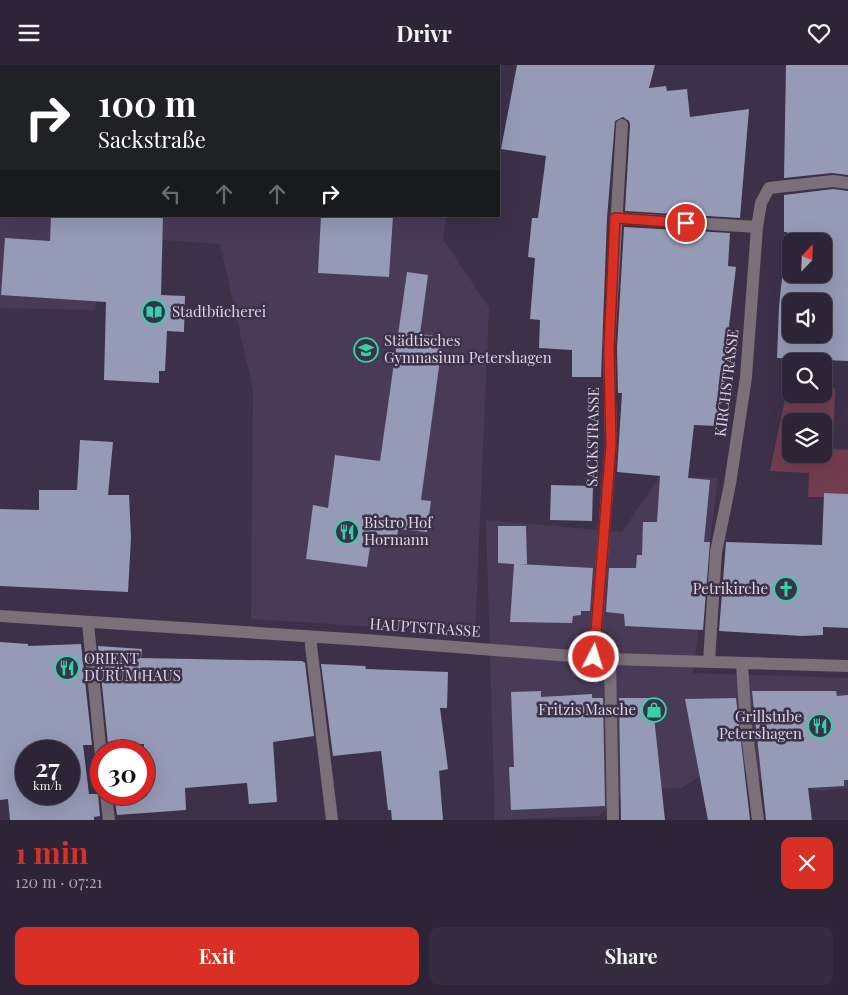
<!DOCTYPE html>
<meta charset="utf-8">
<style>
body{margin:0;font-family:"Playfair Display",serif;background:#352d3f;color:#f1f3f6;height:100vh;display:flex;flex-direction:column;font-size:19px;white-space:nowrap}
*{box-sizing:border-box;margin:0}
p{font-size:16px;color:#a7a5ad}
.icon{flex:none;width:28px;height:28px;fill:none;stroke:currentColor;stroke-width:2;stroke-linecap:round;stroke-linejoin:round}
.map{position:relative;height:755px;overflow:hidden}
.drawer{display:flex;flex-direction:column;background:#2d2537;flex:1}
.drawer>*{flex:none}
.top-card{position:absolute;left:0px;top:0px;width:500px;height:152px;box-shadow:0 5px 20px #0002,0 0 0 1px #484252;background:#202124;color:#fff;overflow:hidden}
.needle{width:32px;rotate:23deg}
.controls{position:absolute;left:782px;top:168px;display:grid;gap:10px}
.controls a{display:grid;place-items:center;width:50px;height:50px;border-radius:10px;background:#2d2537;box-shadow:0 5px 20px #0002,0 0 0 1px #484252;font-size:25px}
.speed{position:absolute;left:15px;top:675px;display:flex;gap:10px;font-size:25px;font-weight:700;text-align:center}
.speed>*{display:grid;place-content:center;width:65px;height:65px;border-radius:50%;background:#2d2537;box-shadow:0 5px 20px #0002,0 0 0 1px #484252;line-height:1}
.speed small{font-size:12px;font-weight:400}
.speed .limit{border:8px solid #d22;background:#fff;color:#111}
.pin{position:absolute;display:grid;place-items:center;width:42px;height:42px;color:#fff;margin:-21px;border:2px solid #fff;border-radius:50%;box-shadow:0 1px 5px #0007}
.me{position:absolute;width:55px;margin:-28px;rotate:5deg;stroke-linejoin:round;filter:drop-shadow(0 0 4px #0008)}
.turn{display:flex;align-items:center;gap:18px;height:105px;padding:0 15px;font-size:22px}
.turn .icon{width:65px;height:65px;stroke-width:2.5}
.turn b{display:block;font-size:35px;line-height:42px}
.lanes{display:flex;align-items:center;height:48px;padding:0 15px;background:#0003;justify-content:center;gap:25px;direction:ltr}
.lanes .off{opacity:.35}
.round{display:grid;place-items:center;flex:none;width:52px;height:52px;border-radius:10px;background:#352d3f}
.headline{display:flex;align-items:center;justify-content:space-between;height:85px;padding:0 15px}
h1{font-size:30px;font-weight:700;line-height:38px;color:#d93025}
.primary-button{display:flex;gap:10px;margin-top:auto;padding:10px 15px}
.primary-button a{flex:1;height:58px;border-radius:10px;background:#d93025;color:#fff;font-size:20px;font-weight:700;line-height:58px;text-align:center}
.primary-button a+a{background:#352d3f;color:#f1f3f6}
header{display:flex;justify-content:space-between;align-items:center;height:65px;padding:0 15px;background:#2d2537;font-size:22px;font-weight:700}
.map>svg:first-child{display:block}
</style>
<header><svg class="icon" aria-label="menu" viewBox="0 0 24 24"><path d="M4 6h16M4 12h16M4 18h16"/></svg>Drivr<svg class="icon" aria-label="heart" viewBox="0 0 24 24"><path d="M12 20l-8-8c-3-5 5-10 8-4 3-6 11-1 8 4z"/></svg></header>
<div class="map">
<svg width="848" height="755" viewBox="0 0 848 755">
<rect width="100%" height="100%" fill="#3c3149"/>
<path fill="#493b58" d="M0 0H468L1 1V151H446L443 174 489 243 475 568 251 554 253 325 220 179 107 171 95 245 0 243Z
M660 411 718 413 693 608 848 613V723L822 726 767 718 739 702 712 704 681 723 632 724 598 751 495 755 486 455 622 467Z"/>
<path fill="#723e4f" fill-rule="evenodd" d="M788 320H791V329H824V322L835 323 833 384 848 385V429L824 428V432H808L809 408 770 406ZM791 356H824V389H791Z"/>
<path fill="#959ab7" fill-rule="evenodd" d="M517 0H655L649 23 666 21 667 26 687 24 690 52 749 44 740 153 625 146 630 60 629 56 623 52 615 56 607 153 601 312H572V285L539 283 540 255 530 254 535 193 528 192 532 153H538L546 91 501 84Z
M786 0H848V110L832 108 784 113Z
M833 124 848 126V296L777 293 779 241 787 167H784V130ZM791 176H824V209H791ZM791 236H824V269H791Z
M51 151H163L161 230 185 231 184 267 167 266 165 306H159V318L104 315 106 237 1 230 5 173 50 176Z
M321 151H393L389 212 318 208Z
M624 162 730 168 728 201 736 202 717 361 694 360 688 413 710 415 704 477H710L703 565 625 561 624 549 606 547 609 503H636L637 490H642L643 457H657L660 411 617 407 622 328H618L617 283Z
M407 207 428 210 420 269 443 272 421 435 431 436 427 467 398 464 397 472 372 469 367 502 306 494 313 440 328 443 335 390 380 396Z
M80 375 113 377 108 430H129L131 473 128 527 0 521V444L39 445V425H77Z
M551 420 593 421 592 456 550 455Z
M824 428 848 429V563L823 562V570L802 571 719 566 726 477 822 480Z
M498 461H526L527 499H518L593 503 590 546H581V550L573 551 572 558 510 557 514 499 498 498Z
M0 577 28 579V581L81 579 92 680H83L89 729H98L100 751 94 752V755H10L8 734 0 735ZM26 686H69V729H26Z
M98 581 142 584 141 593 302 596 305 598 314 671 273 677 277 737 249 739 247 718 185 723 186 745 117 750 114 729H144V679H108Z
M321 599 365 601 366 604 448 607 447 643H440L448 704 439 706 443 755H392L391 745H388L381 686 333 691Z
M541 626V632L592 629V633H603L605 741 511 745 509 702H514L511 627Z
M752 626H836L837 631 848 630V715H844V721L808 723 812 755H766Z
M619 633H652L665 755H621Z
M736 633 750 755H708L685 634Z"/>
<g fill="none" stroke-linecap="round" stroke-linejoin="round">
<path stroke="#7b6f78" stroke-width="12" d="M615 153 757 162
M0 551 365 575 610 594 848 601
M88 558 101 691
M310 572 332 755
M594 592 611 380 609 283 622 60
M610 594 613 755
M709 596 716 487 730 419 746 312 757 162 761 138 769 123 833 116 848 118
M742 599 746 661 758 755
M106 729 109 755"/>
</g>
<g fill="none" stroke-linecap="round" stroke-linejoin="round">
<g stroke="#8d1f18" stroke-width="12">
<path id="route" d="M594 592 611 380 609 283 615 153 686 158"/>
</g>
<use href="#route" stroke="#d93025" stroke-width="9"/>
</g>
<defs>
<g id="library-ring" transform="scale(1.25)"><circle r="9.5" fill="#3c3149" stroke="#31d4a9" stroke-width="1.5"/><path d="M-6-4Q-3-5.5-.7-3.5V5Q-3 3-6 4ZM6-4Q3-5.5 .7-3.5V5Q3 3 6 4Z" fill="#31d4a9"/></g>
<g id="school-ring" transform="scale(1.25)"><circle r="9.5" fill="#3c3149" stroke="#31d4a9" stroke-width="1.5"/><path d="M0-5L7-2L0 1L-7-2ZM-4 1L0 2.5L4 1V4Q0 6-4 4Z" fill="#31d4a9"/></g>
<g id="restaurant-ring" transform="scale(1.25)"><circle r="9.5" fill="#3c3149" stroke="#31d4a9" stroke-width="1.5"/><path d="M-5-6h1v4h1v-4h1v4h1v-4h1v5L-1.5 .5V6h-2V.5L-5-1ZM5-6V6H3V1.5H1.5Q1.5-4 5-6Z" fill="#31d4a9"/></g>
<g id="church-ring" transform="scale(1.25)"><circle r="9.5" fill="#3c3149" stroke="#31d4a9" stroke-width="1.5"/><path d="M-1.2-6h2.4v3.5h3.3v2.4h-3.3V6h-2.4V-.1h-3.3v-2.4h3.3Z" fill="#31d4a9"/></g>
<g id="shop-ring" transform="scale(1.25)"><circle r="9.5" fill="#3c3149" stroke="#31d4a9" stroke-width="1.5"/><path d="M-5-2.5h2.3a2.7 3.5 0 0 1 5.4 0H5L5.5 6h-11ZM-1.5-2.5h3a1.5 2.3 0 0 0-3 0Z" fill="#31d4a9"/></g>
</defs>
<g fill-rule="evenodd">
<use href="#library-ring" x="154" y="247"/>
<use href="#school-ring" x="366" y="285"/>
<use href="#restaurant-ring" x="347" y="467"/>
<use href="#church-ring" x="786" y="524"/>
<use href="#restaurant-ring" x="67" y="603"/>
<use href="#shop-ring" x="654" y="645"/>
<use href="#restaurant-ring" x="820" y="661"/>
</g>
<g text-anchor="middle" stroke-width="5" stroke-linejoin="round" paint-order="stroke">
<g font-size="15" fill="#dcd6e5" stroke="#3c3149" text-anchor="start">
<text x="172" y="252">Stadtbücherei</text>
<text x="384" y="281">Städtisches<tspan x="384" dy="17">Gymnasium Petershagen</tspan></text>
<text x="364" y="463">Bistro Hof<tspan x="364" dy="17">Hormann</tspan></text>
<text x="768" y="529" text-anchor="end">Petrikirche</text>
<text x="84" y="599">ORIENT<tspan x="84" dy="17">DÜRÜM HAUS</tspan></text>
<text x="636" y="650" text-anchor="end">Fritzis Masche</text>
<text x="802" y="657" text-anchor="end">Grillstube<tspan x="802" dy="17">Petershagen</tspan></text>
</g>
<g font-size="15" fill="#dcd6e5" stroke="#3c3149">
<text transform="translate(727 318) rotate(-83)" y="5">KIRCHSTRASSE</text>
<text transform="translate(593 372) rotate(-89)" y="5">SACKSTRASSE</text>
<text transform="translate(425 563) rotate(4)" y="5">HAUPTSTRASSE</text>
</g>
</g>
</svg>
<div class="controls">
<a><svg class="needle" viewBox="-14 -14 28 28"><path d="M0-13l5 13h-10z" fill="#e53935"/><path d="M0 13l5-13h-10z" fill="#a7a5ad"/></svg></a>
<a><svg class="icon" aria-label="sound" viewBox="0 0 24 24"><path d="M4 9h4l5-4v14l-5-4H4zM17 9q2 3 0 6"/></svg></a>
<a><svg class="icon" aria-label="search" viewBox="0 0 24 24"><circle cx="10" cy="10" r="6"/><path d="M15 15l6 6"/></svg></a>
<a><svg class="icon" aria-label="layers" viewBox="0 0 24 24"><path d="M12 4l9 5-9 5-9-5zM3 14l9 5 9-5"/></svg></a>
</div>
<div class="speed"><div>27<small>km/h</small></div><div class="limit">30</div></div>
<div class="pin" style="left:686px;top:158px;background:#d93025"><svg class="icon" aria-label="arrive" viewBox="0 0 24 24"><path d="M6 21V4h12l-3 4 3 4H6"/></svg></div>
<svg class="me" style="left:594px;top:592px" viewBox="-20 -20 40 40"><circle r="17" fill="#d93025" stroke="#fff" stroke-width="3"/><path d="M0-11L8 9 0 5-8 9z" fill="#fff"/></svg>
<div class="top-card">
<div class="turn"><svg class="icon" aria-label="right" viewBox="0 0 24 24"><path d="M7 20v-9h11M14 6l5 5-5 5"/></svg><div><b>100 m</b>Sackstraße</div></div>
<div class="lanes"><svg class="icon off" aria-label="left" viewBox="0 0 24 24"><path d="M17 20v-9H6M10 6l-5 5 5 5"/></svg><svg class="icon off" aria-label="ahead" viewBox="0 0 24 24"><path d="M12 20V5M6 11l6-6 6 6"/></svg><svg class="icon off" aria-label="ahead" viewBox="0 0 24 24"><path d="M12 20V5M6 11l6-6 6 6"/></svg><svg class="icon" aria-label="right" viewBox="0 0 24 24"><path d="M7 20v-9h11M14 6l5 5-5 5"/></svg></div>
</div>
</div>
<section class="drawer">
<div class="headline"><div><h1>1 min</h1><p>120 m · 07:21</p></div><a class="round" style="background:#d93025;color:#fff"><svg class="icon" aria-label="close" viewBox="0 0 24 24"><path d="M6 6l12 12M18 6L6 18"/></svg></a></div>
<div class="primary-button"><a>Exit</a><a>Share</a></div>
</section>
